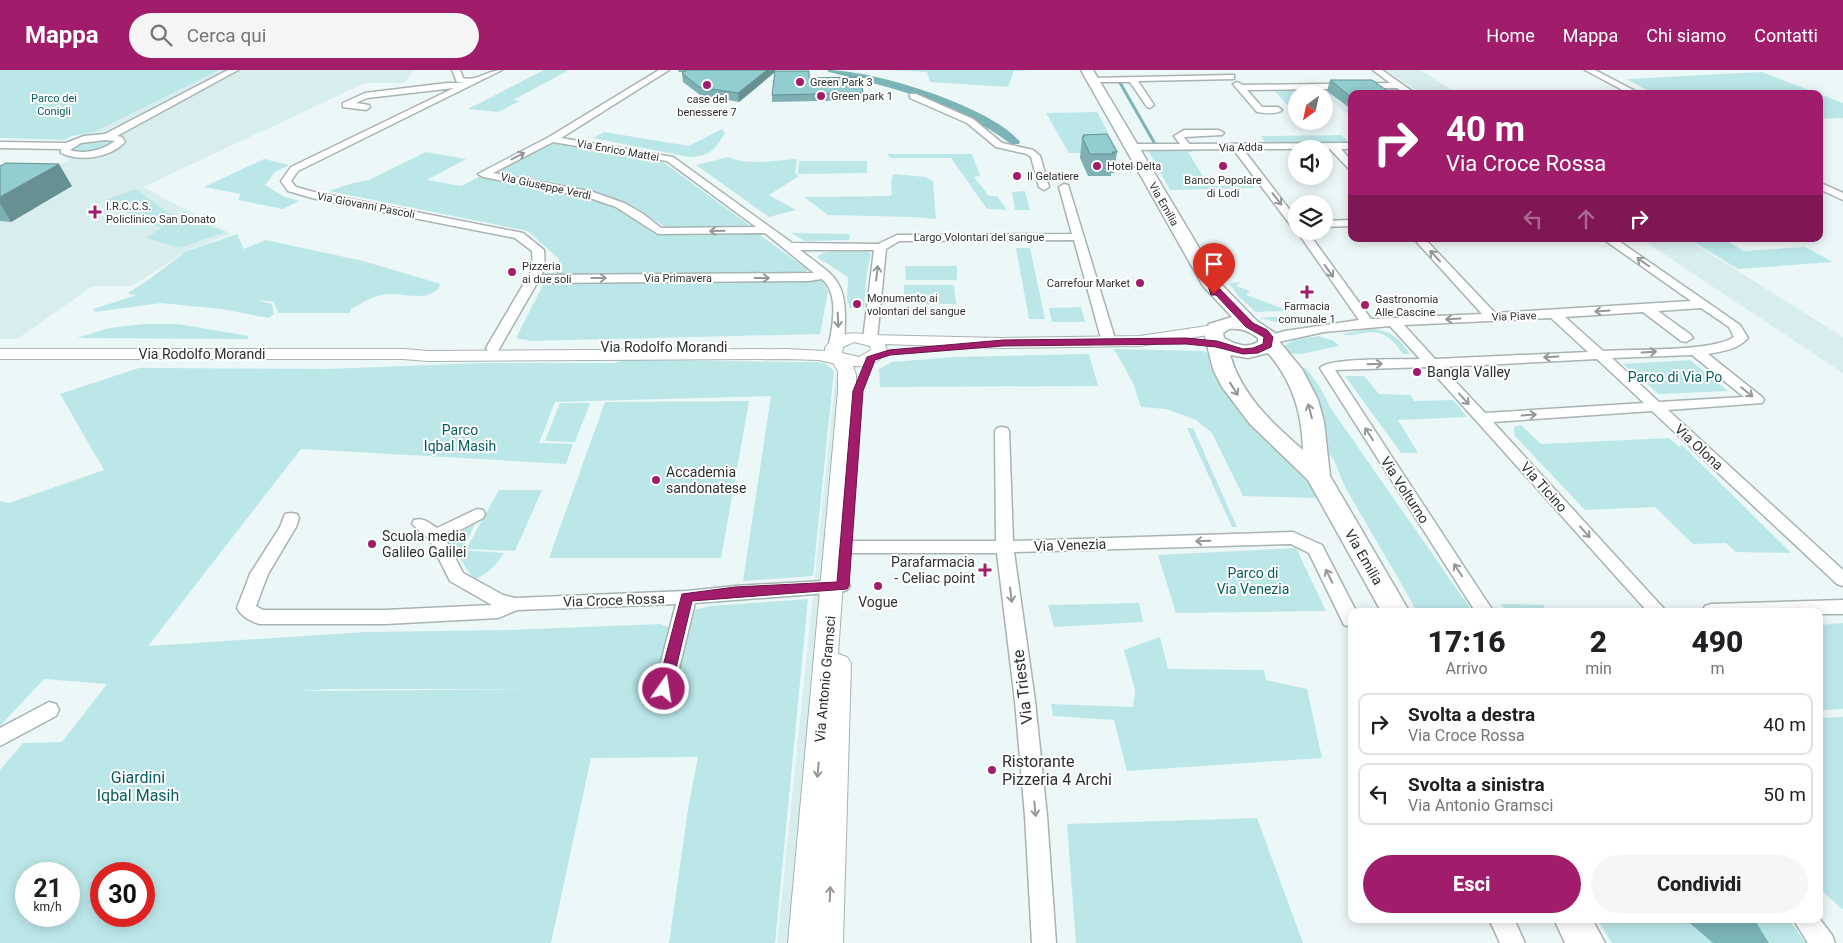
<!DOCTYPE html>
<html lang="it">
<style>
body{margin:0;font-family:Roboto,sans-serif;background:#f6f6f6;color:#202124;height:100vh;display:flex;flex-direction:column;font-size:19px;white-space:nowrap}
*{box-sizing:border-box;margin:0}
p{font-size:16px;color:#757577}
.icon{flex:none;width:28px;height:28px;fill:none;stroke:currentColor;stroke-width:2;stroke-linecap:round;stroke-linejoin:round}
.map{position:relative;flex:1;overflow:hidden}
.sheet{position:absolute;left:1348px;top:538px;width:475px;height:315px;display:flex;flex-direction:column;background:#fff;border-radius:10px;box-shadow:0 2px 12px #0003}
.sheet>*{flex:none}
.banner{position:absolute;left:1348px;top:20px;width:475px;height:152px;border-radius:10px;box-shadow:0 2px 12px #0003;background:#a11d6b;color:#fff;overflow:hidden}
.needle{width:32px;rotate:213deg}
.buttons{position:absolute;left:1288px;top:15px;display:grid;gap:10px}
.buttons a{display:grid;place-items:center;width:45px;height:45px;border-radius:50%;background:#fff;box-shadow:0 2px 12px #0003;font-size:25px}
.speed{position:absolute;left:15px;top:792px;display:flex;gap:10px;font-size:25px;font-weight:700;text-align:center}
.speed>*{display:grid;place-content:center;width:65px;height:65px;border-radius:50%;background:#fff;box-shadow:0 2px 12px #0003;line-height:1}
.speed small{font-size:12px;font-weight:400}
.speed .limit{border:8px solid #d22;background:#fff;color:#111}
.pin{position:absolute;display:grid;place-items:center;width:42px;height:42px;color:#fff;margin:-51px -21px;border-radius:50% 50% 50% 0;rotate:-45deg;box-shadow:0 0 5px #0007}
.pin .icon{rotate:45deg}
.me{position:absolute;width:55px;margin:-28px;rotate:13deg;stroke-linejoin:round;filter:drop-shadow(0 0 4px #0008)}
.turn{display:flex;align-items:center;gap:18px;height:105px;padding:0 15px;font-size:22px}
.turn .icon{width:65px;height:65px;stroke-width:2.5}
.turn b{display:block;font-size:35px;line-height:42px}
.lanes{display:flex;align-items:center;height:48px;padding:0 15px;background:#0003;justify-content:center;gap:25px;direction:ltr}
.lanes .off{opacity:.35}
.eta{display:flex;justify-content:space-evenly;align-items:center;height:85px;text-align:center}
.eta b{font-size:30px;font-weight:800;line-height:35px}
.action{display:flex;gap:10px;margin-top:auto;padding:10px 15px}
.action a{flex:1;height:58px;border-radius:30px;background:#a11d6b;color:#fff;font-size:20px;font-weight:800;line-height:58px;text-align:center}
.action a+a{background:#f6f6f6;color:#202124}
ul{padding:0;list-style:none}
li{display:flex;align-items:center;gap:15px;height:62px;margin:0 10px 8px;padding:0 5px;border:2px solid #e0e0e0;border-radius:10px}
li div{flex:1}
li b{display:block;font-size:19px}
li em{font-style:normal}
header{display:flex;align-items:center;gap:30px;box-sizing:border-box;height:70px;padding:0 25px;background:#a11d6b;color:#fff}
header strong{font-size:24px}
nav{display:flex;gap:28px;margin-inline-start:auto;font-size:18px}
.search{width:350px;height:45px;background:#f6f6f6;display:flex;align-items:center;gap:12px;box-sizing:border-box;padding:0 18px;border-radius:28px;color:#757577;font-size:19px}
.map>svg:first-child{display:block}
</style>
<header>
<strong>Mappa</strong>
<div class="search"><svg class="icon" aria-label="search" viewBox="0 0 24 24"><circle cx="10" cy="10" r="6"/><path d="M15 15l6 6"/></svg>Cerca qui</div>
<nav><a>Home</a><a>Mappa</a><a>Chi siamo</a><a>Contatti</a></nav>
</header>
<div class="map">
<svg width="1843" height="873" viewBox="0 0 1843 873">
<rect width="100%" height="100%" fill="#ecf7f8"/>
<path fill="#d8edee" d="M211 0H414L404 13H365L143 117 231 164 190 179 132 216H93L17 269H0V121L69 90 57 82 68 71Z
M1386 0H1420L1458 24H1422Z
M1389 18 1398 19 1405 24H1351V47L1317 19Z
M1641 169H1687L1843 267V303Z
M836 303H852L811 873H777Z"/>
<path fill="#bce7e9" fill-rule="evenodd" d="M0 0H219L96 61 72 66 64 70 0 68Z
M544 0H569L513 30 520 31 498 42 468 39Z
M890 0H1030L1014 1 1008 17 930 12 927 2Z
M1762 2 1819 24H1655L1626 9Z
M1272 18H1311L1317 24H1296V39H1291Z
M1819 24 1843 33V48L1819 49Z
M1097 42 1119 83H1069L1046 43Z
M722 59 725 63C715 80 710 86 689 87L593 68 604 62 689 76Z
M1341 65 1349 73 1267 75 1261 66Z
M103 69 113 72C104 81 85 85 73 80L74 77 82 72Z
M551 73 663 92 753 158H667L630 135 594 121 495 102Z
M1188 79 1193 82H1188L1209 116 1253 115 1255 118 1170 120 1148 80Z
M426 82 466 89 427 110 462 116 482 105 586 125 614 136 653 163 759 164 808 200 801 204 555 205 559 189 528 161 329 121 353 113 369 110Z
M887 84H972L980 106 974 107 989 126H997L1007 140 987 139 951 88H890Z
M729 87C744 96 779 90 797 89L795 103 799 106 769 125 796 140 769 147 696 95Z
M264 89 289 95 275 102 265 115 283 126 299 131 283 139 238 130 241 124 204 117Z
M799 91H867V103L798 104Z
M893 104 925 107 933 111 936 149 914 147 828 145 804 127 889 126 892 124 891 112Z
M136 119 169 143 226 162 179 178 146 168 161 158 103 131Z
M1025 121 1030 140H1015L1012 122Z
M791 163 850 164 849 170 805 171Z
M237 164 244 179 266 170 363 191 441 214C429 236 402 220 380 225 370 228 360 234 351 239L350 243H278L274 232 258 230 272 234 274 244 269 248 221 239 161 233 95 242 93 239 137 225 129 224V222L144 213 187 181Z
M1689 169H1723L1744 181 1805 177 1833 192 1738 199Z
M1016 178H1030L1045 249H1029Z
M837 181H867L871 184 867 201 864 237 850 238 847 230 848 207 817 187 822 183Z
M905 196H957V210H906Z
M822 210 828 222 820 264 531 271 516 268 545 211Z
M1241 212 1236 216 1250 221 1246 225 1287 240 1297 238 1302 240 1256 242 1239 227 1229 213Z
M904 215H954L956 234H904Z
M1081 237 1085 252H1052L1049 238Z
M1300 245 1312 251 1276 252 1259 248Z
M143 254H178L249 266 247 269 77 268 109 258Z
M1369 259C1389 259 1399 268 1410 284H1403C1389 265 1382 259 1358 264 1352 265 1348 266 1342 264Z
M1319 266 1334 271 1339 276 1301 284 1288 283 1284 278C1289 267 1308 268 1319 266Z
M1114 279 1202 281 1211 284 1306 406 1316 428 1243 426 1212 363 1196 350 1166 339 1141 337 1133 313Z
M1089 284 1098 316 880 317 879 299 892 292 954 287Z
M626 290 817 292 825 293 834 301 813 506 743 511 771 326 555 332 539 373 573 374 566 394 301 379 148 576 366 562 505 560 660 554 685 563 694 540 710 536 808 529 775 873H669L688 739 698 687 591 688 551 873H0V700L23 673 62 672 107 614 44 609 0 656V431L9 433 104 400 60 324 139 298 327 299 481 293H613ZM329 619H547L303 621ZM26 804H69V846H26ZM101 804H144V846H101Z
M1690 290 1728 321 1659 324 1623 294Z
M1306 298 1321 319 1330 337 1472 541H1417L1345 417 1333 388 1323 379 1299 299Z
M1345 306H1364L1379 324 1411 325 1414 331 1453 330 1467 347 1398 350 1418 383H1401Z
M749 331 721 488H549L605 332Z
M560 333H590L575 372 545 371Z
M1521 355 1541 374 1669 368 1679 377 1682 375 1791 483 1736 482 1726 473 1693 474 1655 437 1585 440 1514 365V357Z
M1187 358H1193L1237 457H1232Z
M499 420H542L515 481 466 479Z
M475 454 462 480 504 483C496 496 488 503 474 510L447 469Z
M1296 478 1326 541 1176 543 1158 485Z
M1139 533 1143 552 1054 557 1048 535Z
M1501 534 1543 535 1547 541H1506Z
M1843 553V639L1819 640V555Z
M1160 567 1168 599 1264 600 1266 610 1307 619 1322 688 1127 701 1114 650 1053 646 1051 634 1133 637 1135 620 1124 580Z
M1843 647V840L1819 818V648Z
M1257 748 1303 873H1076L1067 754Z
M1597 849H1788L1806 873H1612Z"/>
<path fill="#7ab4b7" d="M1685 849H1754L1769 873H1713Z"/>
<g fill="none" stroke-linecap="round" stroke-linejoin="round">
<path stroke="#7ab4b7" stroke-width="3" d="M1119 11 1155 74"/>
<path fill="#7ab4b7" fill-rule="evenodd" d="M827 0C873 0 991 36 1020 72L1019 74H1011C956 33 894 18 829 2Z"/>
<g stroke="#a8b3b3" stroke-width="3">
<path id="minor" d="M228 0H238L117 66 122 67 125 72C110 88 80 92 61 83V79L0 78V72L66 73 84 66 105 64ZM105 70 115 71C103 80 84 85 70 80L81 73Z
M452 0H460L463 8C476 12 488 0 502 0L298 101 291 111 296 117 314 122 523 163 544 180 545 198 541 205 814 203 765 163 658 164 616 137 587 127 483 107 478 104 549 67 659 0H669L561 68 673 87 792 173 878 174 897 165 1072 164 1059 117 1064 114 1068 115 1116 272 1109 276 1102 272 1074 170 899 171 886 179 877 269 875 272H865L863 269 874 180H800C830 204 846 207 845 250 845 259 845 270 841 277L836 278 829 274C833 255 839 223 822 209L808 211 537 213 498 281H488L486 278 533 198 532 181 515 168 312 128 288 121 281 111 291 97 454 18 367 28 356 33 369 35 370 37 366 40 343 37V33L365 23 447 13H464L457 12ZM553 72 667 91 756 157 661 158 642 143 624 133 593 122 493 103Z
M1373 0H1382L1416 24H1406L1397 18 1247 20 1262 37H1278L1282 40C1277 45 1264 43 1257 42L1233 14 1237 12 1243 15 1390 13Z
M1585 0H1595L1641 24H1630Z
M1231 5H1234V9L1138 11 1154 35 1150 38 1147 37 1130 12H1092L1088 10 1092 8Z
M910 24H916L973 49 1002 73 1033 80 1040 86 1049 117 1044 120 1039 117 1031 87 1027 84 996 77 967 53 910 28Z
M1219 60 1224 63 1222 65 1184 67 1189 74 1351 73V79H1341L1351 90V99L1348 98 1330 79H1243L1296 148V158L1292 157 1233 79 1130 80 1125 77 1130 74H1180L1174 66 1184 60Z
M1819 112 1843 123V130L1819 119Z
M1351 150V156L1324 157V151Z
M1296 160 1307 161 1371 249 1482 244 1414 169H1425L1495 243 1691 231 1603 169H1616L1740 255 1748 268C1737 280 1723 281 1708 284L1762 327 1764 330 1762 333 1668 340 1843 500V516L1837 514 1652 341 1493 352 1666 541H1647L1428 297 1335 300 1493 541H1475L1320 298C1329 287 1403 290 1420 289L1390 256 1324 262 1269 274 1262 270 1264 267 1285 261 1359 250ZM1701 238 1729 257 1734 267C1712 282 1633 279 1603 281L1565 247 1643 242 1681 271 1686 272 1693 268 1691 265 1658 241ZM1551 248 1588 282 1435 289 1404 255ZM1692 285 1744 327 1659 332 1612 288ZM1597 289 1644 333 1485 343 1442 297Z
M1002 357 1007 358 1009 361 1013 471 1293 462 1322 475 1356 541H1351V557L1344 555 1309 483 1291 474 1014 482 1035 631 1047 746 1056 873H1032L1025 746 1015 631 997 483H835L829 481 826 477 829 473 835 471H996L995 361 997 358Z
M477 439 483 440 485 444 483 448 445 468 463 503 503 525 515 528 687 521 735 516 841 510 847 512 850 516 847 520 841 522 695 533 674 619 671 624 664 627 657 624 654 619 676 534 517 540 498 548 385 554H259C250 551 241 546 237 538L250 504 280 457 285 444 291 443 297 444 299 448 296 457 268 504 256 536 263 540H385L492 535 450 511 429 469 412 454 414 450C424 447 429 453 437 458Z
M1843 530V544H1819V541H1702L1705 536 1711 534Z
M49 632 56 634 59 640 56 646 0 676V658Z
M1819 848 1832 865 1835 873H1808L1793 849Z
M1489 849H1514L1525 873H1500Z"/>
</g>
<g stroke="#a8b3b3" stroke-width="2">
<path id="tertiary" d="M1214 255 1220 257 1222 260 1220 263 1140 276 1003 278 885 274 887 281C879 293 868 297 853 296L856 305V321L838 584 847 587 851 593 843 873H788L838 321V301L833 293 819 290 786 289 428 291 403 289H0V279H403L428 281 786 279 825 281V278C835 263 851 261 868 265L1003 268 1140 266ZM854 272 870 276 871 280 859 287 842 283 843 277Z"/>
</g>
<g stroke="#a8b3b3" stroke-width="3">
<path id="primary" d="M1081 0H1093L1220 213 1257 251 1275 263 1278 270 1302 299 1318 330 1324 352 1330 406 1409 541H1381L1308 410 1250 354 1222 317 1213 299 1204 263 1209 254 1232 247 1203 216ZM1229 259C1241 258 1249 261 1258 268V272C1246 279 1235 274 1224 268L1223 263ZM1268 283C1293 312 1302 343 1303 380 1272 353 1242 326 1230 285L1248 288Z
M1554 849H1592L1605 873H1565Z"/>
</g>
<use href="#minor" fill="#fff" fill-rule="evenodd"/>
<use href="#tertiary" fill="#fff" fill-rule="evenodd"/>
<use href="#primary" fill="#fff" fill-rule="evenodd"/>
</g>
<path fill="#7eb0b3" d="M678 0H775V2L739 32 700 25 683 12 682 3 683 2H679Z
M809 8 863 23V30L772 32V25Z
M1330 10 1351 24V39L1327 21Z
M1083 65 1117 82 1114 103H1111V106H1088L1080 88 1082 67H1083Z
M0 96 72 116 11 152 0 151Z"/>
<path fill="#669092" d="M767 0H775V2L739 32 738 23Z
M59 94 72 116 11 152 0 133V127Z"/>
<path fill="#92cdd0" stroke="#669092" d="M687 0H767L738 23 699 17 682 3Z
M775 1H809V8L860 7 863 23 772 25Z
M1330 10H1372L1392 24H1351V27Z
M1107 64 1117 82H1112L1114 84H1090L1082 67H1084L1083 65Z
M6 93 59 94 0 127V96Z"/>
<defs><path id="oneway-shaft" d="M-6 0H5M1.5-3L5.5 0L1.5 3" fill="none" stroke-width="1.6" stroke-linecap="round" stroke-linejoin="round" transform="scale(1.25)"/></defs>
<g stroke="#969898">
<use href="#oneway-shaft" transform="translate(518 86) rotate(-27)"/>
<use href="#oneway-shaft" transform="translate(1277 129) rotate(52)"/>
<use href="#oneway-shaft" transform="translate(717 161) rotate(179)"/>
<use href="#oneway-shaft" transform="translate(1435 186) rotate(-133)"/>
<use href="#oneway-shaft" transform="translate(1643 192) rotate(-145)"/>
<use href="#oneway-shaft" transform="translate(1329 201) rotate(54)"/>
<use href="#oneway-shaft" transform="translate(877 203) rotate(-83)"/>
<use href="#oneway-shaft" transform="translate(599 208)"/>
<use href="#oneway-shaft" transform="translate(762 208)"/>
<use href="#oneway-shaft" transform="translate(1602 241) rotate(176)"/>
<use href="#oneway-shaft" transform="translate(1453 249) rotate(177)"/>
<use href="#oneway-shaft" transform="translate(838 250) rotate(88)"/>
<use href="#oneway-shaft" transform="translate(1649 282) rotate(-3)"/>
<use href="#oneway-shaft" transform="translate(1551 287) rotate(177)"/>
<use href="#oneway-shaft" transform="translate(1375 294) rotate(-2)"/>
<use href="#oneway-shaft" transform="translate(1234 319) rotate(58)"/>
<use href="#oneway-shaft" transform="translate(1747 322) rotate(39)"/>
<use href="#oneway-shaft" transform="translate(1464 329) rotate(48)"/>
<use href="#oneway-shaft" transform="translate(1310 341) rotate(-105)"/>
<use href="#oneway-shaft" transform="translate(1529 345) rotate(-4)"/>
<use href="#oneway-shaft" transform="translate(1369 364) rotate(-123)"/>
<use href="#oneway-shaft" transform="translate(1585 462) rotate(48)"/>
<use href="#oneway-shaft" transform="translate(1203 471) rotate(178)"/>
<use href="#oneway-shaft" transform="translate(1458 500) rotate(-123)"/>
<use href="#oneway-shaft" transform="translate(1329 506) rotate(-116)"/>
<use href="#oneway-shaft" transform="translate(1011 525) rotate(83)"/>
<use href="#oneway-shaft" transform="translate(818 700) rotate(95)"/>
<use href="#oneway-shaft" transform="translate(1035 739) rotate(85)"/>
<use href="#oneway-shaft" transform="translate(830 824) rotate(-88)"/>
</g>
<path fill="#a11d6b" stroke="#691346" d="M1212 213 1215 214 1253 253 1267 260 1273 267 1271 277 1258 283 1243 284 1216 277 1186 274 1003 276 890 285 875 290 863 321 849 516 847 519 692 531 671 619 669 623 664 624 659 623 657 619 682 524 735 517 837 512 853 321 867 287 889 280 1003 270 1186 268 1217 271 1243 279 1253 278 1263 274 1264 267 1246 257 1216 225H1211L1208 216Z"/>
<g fill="#a11d6b" stroke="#fff" stroke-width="2">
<circle cx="800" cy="12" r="5"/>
<circle cx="707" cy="15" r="5"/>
<circle cx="821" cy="26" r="5"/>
<circle cx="1097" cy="96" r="5"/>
<circle cx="1223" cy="96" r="5"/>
<circle cx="1017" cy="106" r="5"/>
<path d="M92.5 134.5h5v5h5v5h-5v5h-5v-5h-5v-5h5z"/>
<circle cx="512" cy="202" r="5"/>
<circle cx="1140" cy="213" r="5"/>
<path d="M1304.5 214.5h5v5h5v5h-5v5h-5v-5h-5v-5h5z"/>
<circle cx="857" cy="234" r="5"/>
<circle cx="1365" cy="235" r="5"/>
<circle cx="1417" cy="302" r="5"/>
<circle cx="656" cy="410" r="5"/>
<circle cx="372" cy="474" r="5"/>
<path d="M982.5 492.5h5v5h5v5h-5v5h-5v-5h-5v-5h5z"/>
<circle cx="878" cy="516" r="5"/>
<circle cx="992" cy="700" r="5"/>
</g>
<g text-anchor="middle" stroke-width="4" stroke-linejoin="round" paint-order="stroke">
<g font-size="11" fill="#2d3132" stroke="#fff" text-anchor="start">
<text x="810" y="16">Green Park 3</text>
<text x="831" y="30">Green park 1</text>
<text x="707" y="33" text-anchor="middle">case del<tspan x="707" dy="13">benessere 7</tspan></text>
<text x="1107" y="100">Hotel Delta</text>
<text x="1027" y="110">Il Gelatiere</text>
<text x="1223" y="114" text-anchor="middle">Banco Popolare<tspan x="1223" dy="13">di Lodi</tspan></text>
<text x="106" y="140">I.R.C.C.S.<tspan x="106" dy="13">Policlinico San Donato</tspan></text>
<text x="522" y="200">Pizzeria<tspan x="522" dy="13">ai due soli</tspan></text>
<text x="1130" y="217" text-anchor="end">Carrefour Market</text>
<text x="867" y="232">Monumento ai<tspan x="867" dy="13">volontari del sangue</tspan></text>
<text x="1375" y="233">Gastronomia<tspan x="1375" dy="13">Alle Cascine</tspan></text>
<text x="1307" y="240" text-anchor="middle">Farmacia<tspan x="1307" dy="13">comunale 1</tspan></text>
</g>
<g font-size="11" fill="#065d61" stroke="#fff">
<text x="54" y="32">Parco dei<tspan x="54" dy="13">Conigli</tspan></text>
</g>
<g font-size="11" fill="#2d3132" stroke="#fff">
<text transform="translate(1241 77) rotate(-1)" y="4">Via Adda</text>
<text transform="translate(618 80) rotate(10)" y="4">Via Enrico Mattei</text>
<text transform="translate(546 116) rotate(12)" y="4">Via Giuseppe Verdi</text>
<text transform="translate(1164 134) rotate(60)" y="4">Via Emilia</text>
<text transform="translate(366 135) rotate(11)" y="4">Via Giovanni Pascoli</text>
<text x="979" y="171">Largo Volontari del sangue</text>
<text x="678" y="212">Via Primavera</text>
<text transform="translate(1514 246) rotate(-2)" y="4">Via Piave</text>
</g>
<g font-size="14" fill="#2d3132" stroke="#fff">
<text x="664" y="282">Via Rodolfo Morandi</text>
<text x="202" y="289">Via Rodolfo Morandi</text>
<text transform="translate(1699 377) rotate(43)" y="5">Via Olona</text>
<text transform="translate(1544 417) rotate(48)" y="5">Via Ticino</text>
<text transform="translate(1405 420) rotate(57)" y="5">Via Volturno</text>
<text transform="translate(1070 475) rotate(-2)" y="5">Via Venezia</text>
<text transform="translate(1364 487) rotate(60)" y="5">Via Emilia</text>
<text transform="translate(614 530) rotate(-2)" y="5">Via Croce Rossa</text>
<text transform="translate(825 609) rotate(-85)" y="5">Via Antonio Gramsci</text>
</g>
<g font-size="14" fill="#2d3132" stroke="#fff" text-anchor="start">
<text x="1427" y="307">Bangla Valley</text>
<text x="666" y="407">Accademia<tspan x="666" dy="16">sandonatese</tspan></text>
<text x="382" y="471">Scuola media<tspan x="382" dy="16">Galileo Galilei</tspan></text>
<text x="975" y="497" text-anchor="end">Parafarmacia<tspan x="975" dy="16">- Celiac point</tspan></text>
<text x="878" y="537" text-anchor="middle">Vogue</text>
</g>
<g font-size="14" fill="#065d61" stroke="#fff">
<text x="1675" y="312">Parco di Via Po</text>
<text x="460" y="365">Parco<tspan x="460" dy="16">Iqbal Masih</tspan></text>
<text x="1253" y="508">Parco di<tspan x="1253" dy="16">Via Venezia</tspan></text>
</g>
<g font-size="16" fill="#2d3132" stroke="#fff">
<text transform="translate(1022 617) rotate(-97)" y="6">Via Trieste</text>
</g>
<g font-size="16" fill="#2d3132" stroke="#fff" text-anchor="start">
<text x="1002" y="697">Ristorante<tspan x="1002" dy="18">Pizzeria 4 Archi</tspan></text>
</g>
<g font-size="16" fill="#065d61" stroke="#fff">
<text x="138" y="713">Giardini<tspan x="138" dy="18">Iqbal Masih</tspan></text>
</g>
</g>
</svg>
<div class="buttons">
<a><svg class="needle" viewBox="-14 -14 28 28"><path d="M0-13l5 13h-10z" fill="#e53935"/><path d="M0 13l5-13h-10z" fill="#757577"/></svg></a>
<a><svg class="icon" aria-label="sound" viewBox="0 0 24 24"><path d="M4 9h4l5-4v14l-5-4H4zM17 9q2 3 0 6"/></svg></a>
<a><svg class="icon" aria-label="layers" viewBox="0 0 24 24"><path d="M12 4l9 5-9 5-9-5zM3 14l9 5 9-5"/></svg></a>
</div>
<div class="speed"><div>21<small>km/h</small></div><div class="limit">30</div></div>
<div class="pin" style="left:1214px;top:224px;background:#d93025"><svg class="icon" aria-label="arrive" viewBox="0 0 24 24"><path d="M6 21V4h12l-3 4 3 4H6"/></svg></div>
<svg class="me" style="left:664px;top:619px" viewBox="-20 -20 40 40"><circle r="17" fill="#a11d6b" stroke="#fff" stroke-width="3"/><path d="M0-11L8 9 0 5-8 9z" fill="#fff"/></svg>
<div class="banner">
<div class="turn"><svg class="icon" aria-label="right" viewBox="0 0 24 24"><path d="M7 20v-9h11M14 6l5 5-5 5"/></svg><div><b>40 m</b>Via Croce Rossa</div></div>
<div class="lanes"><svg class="icon off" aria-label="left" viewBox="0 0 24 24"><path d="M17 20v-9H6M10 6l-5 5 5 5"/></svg><svg class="icon off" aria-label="ahead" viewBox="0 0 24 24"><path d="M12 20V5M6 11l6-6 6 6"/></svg><svg class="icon" aria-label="right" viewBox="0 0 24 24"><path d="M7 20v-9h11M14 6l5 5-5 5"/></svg></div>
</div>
<section class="sheet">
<div class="eta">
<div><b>17:16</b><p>Arrivo</p></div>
<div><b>2</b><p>min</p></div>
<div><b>490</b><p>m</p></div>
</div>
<ul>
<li><svg class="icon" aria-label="right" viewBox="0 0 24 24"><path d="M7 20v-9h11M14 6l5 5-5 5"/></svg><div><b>Svolta a destra</b><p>Via Croce Rossa</p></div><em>40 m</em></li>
<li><svg class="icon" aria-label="left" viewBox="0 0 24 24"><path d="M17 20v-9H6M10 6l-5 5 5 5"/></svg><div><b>Svolta a sinistra</b><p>Via Antonio Gramsci</p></div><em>50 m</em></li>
</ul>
<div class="action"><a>Esci</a><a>Condividi</a></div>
</section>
</div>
